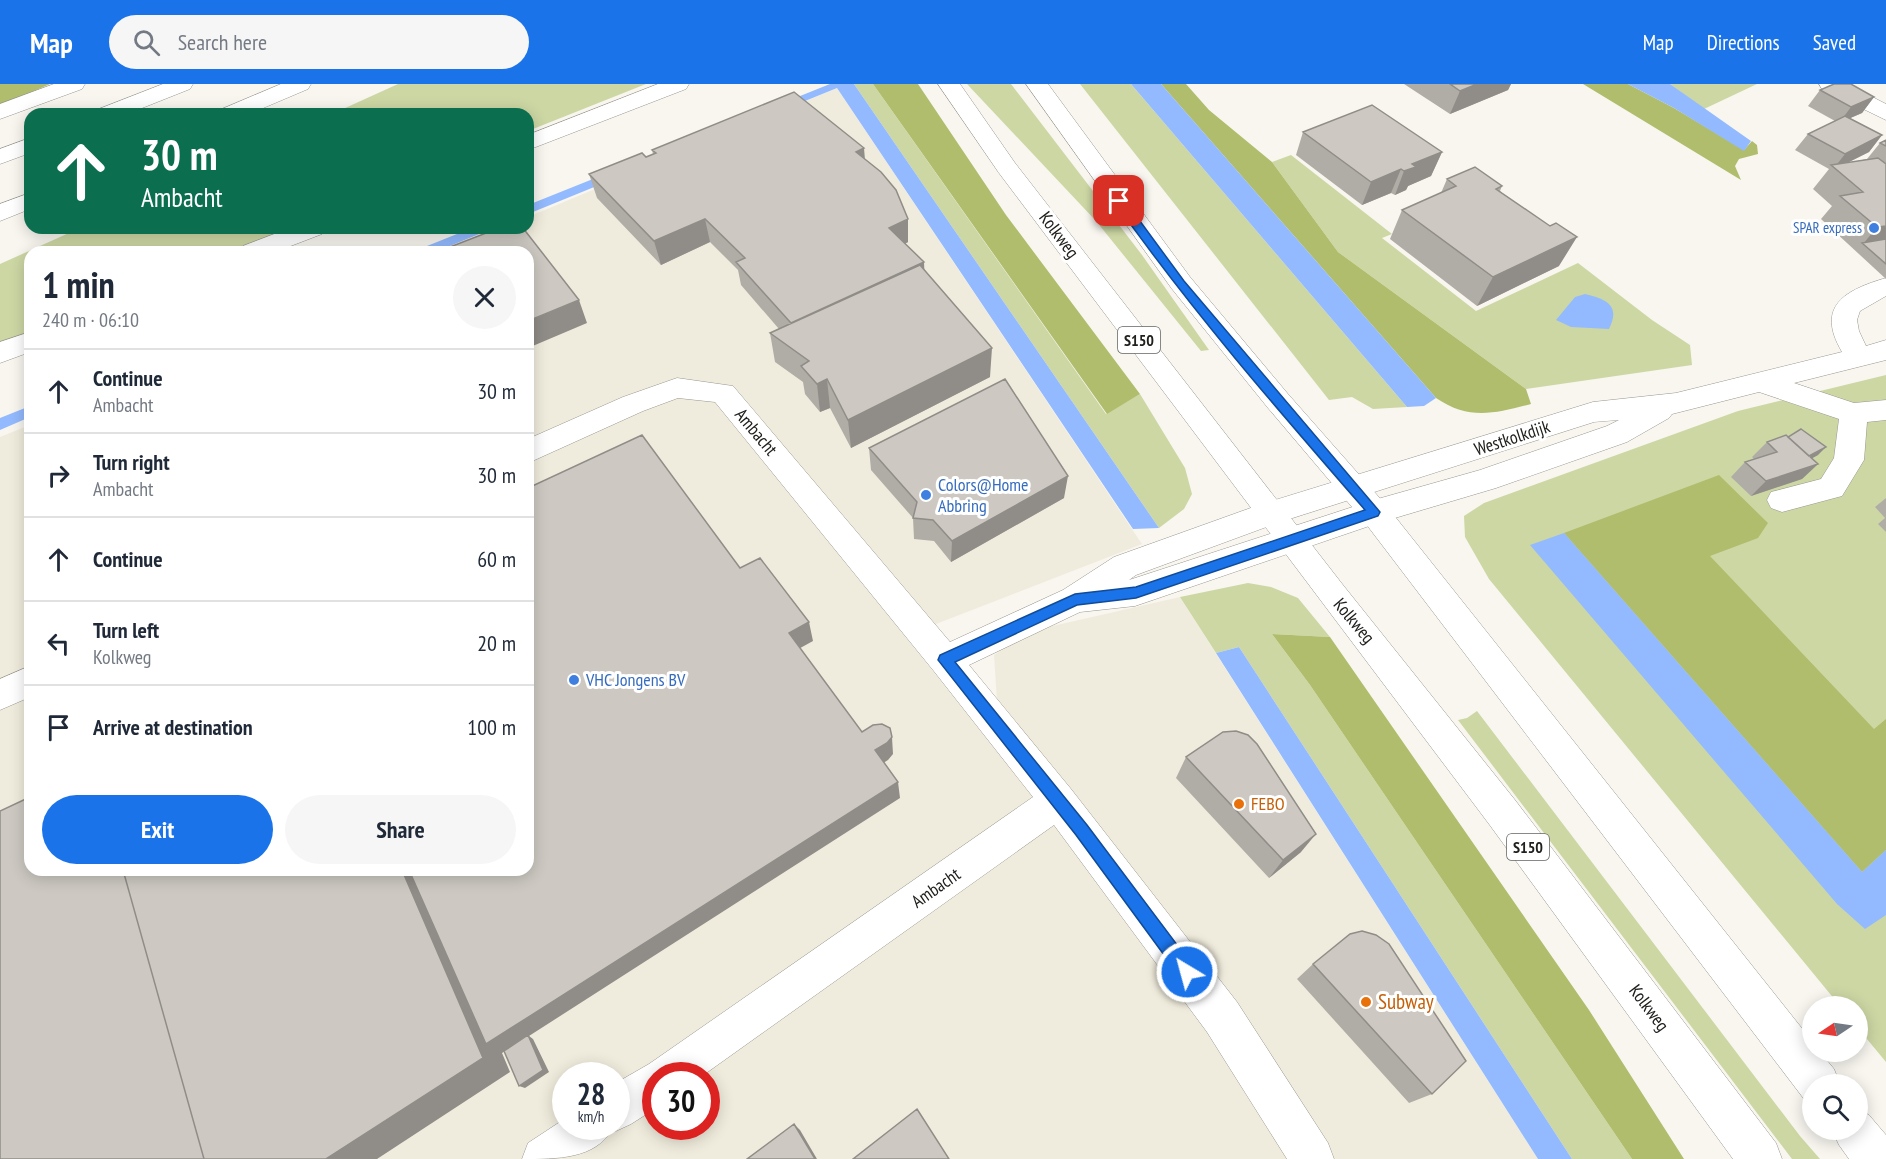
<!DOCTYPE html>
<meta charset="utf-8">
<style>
body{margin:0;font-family:"PT Sans Narrow",sans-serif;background:#f6f6f7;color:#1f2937;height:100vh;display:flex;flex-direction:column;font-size:22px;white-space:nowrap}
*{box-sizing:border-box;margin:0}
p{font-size:20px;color:#747a83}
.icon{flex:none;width:33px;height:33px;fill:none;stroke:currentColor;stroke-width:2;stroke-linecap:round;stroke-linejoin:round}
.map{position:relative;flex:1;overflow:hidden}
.drawer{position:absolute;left:24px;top:162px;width:510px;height:630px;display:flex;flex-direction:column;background:#fff;border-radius:18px;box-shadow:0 3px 15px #0003}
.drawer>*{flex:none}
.hud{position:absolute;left:24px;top:24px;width:510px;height:126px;border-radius:18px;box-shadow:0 3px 15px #0003;background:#0b6e4f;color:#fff;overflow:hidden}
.needle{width:39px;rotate:257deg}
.tools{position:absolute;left:1802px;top:912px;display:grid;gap:12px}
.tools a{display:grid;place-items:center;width:66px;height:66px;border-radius:50%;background:#fff;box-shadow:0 3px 15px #0003;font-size:30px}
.speed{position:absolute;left:552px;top:978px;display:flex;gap:12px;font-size:30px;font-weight:700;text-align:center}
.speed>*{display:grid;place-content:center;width:78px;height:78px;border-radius:50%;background:#fff;box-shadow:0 3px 15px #0003;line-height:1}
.speed small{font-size:15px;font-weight:400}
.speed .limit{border:9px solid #d22;background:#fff;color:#111}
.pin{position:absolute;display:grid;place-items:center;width:51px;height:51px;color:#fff;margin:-26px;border-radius:12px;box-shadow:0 3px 9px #0006}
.me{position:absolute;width:66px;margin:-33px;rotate:323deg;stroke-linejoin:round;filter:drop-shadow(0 0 4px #0008)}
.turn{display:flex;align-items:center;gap:21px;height:126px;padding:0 18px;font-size:27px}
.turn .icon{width:78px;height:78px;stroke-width:2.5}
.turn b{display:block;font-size:42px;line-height:51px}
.round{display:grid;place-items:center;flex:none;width:63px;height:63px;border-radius:32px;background:#f6f6f7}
.summary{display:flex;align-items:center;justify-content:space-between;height:102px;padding:0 18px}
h1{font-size:36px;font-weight:600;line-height:45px}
.primary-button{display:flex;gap:12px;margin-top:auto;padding:12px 18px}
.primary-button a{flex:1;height:69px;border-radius:36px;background:#1a73e8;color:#fff;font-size:24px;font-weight:600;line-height:69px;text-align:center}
.primary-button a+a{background:#f6f6f7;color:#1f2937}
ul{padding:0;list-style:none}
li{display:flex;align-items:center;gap:18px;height:84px;padding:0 18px;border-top:2px solid #e0e1e3}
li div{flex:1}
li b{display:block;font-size:22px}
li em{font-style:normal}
header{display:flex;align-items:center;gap:36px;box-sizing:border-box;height:84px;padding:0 30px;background:#1a73e8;color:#fff}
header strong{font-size:28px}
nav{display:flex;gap:33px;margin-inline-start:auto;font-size:21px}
.search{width:420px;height:54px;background:#f6f6f7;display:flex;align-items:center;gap:15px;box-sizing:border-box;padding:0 21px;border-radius:33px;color:#747a83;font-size:22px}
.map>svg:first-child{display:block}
</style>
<header>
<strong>Map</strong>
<div class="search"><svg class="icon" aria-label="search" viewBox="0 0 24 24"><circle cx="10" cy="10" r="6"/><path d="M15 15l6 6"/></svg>Search here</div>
<nav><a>Map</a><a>Directions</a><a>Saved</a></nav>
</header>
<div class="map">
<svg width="1886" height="1075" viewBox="0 0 1886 1075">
<rect width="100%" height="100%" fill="#f8f6ef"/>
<path fill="#f0ecdd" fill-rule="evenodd" d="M837 4 1142 460 905 552 1321 1075H0V353L30 341V786H528V168L501 144H528V133ZM566 992H616V1042H566ZM656 992H706V1042H656Z
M1180 513 1538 1075H1331L997 618 994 571 1026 548Z"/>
<path fill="#cdd7a4" d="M398 0H646L528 47V30H332Z
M854 0H873L1106 330 1140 310 1185 384 1192 410 1184 425 1159 444Z
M967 0H1011L1142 171 1209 266 1201 267 1096 137Z
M1080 0H1131L1407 323 1373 325 1352 313 1329 316Z
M1670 0H1757L1704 25Z
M1291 71 1392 150 1382 154 1476 227 1578 179 1652 236 1690 261 1692 281 1526 305 1338 168 1272 78Z
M80 144H290L232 168H30V250L0 262V180Z
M1886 291V978L1857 943V922H1840L1489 495 1465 453 1464 432 1484 419 1738 327Z
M1248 499 1271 503 1298 514 1330 553 1272 550 1310 601 1632 1075H1572L1239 563 1216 569 1180 513Z
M1477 627 1800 1052 1820 1075H1792L1458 636 1467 634Z"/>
<path fill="#b0bd6c" d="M0 0H50L0 22Z
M873 0H918L1006 131 1140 310 1107 330Z
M1161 0H1186L1209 26 1272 78 1338 168 1526 305 1531 320C1495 329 1470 337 1436 314Z
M1583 0H1628L1674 24 1744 66 1752 57 1757 61 1758 70 1739 75 1735 82 1741 96Z
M1719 391 1768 439 1758 454 1710 472 1874 645 1886 635V766L1862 788 1564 449Z
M1272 550 1330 553 1589 926 1684 1075H1632L1310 601Z"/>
<path fill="#93bafe" d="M830 0H854L1159 444 1133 445 837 4 528 130V121Z
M1131 0H1161L1436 314 1424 322 1407 323Z
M1628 0H1670L1751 57 1744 67 1674 24Z
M472 144H494L435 168H412Z
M1585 210C1606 215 1621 221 1609 245L1571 243 1556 236 1575 213Z
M30 322V333L0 346V334Z
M1564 449 1862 788 1886 766V831L1865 845 1837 820 1530 461Z
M1239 563 1572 1075H1538L1216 569Z"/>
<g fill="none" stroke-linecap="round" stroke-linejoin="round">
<g stroke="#98968f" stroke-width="1">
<path id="minor" d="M1819 0H1847L1886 20V36L1822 5Z
M1886 194V212L1860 227 1857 236 1859 247 1866 262 1886 256V276L1794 299 1854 319 1886 316V336L1867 338 1864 376 1842 412 1782 428 1771 424 1767 416 1771 408 1821 395 1834 374 1839 335 1759 308 1672 330 1669 334 1627 358 1496 404 1378 439 1135 522 1080 528 969 581 1071 705 1237 918 1328 1059 1334 1075H1287L1207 948 1054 741 702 992H656V1024L631 1040 616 1047 612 1045C596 1075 557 1075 522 1075L528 1059 566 1034V1042H616V999L649 980 1033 713 933 586 715 318 678 314 643 327 528 379V355L623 313 677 294 733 302 950 558 1063 506 1114 473 1259 421 1593 318 1676 309 1842 268C1815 222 1845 206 1886 194ZM1619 336 1607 342 1480 386 1374 416 1129 496 1136 491 1280 438 1594 338Z
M30 582V613L0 626V595Z"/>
</g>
<g stroke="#98968f" stroke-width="1">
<path id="major" d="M938 0H960L1015 79 1343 501 1515 716 1776 1059 1782 1075H1733L1489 740 999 89Z
M1026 0H1048L1190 193 1288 310 1385 420 1812 957V968H1820L1834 985 1840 1000H1812V1018L1804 1015 1363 436 1268 324 1172 205Z
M1857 1025 1869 1031 1886 1051V1075H1849L1839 1061 1832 1046H1857Z"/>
</g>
<g stroke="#98968f" stroke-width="1">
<path id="highway" d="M54 0H85L82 5 0 35V20Z
M163 0H193L190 5 127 30H96L99 25Z
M281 0H311L308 5 249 30H219L222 25Z
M658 0H689L686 5 528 66V51Z
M30 54V69L0 80V65Z
M30 109V125L0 137V120Z
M290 144H325L322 150 275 168H239L243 162Z
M30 248V268L0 279V258Z"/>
</g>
<use href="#minor" fill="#fff" fill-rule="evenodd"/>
<use href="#major" fill="#fff" fill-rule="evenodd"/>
<use href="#highway" fill="#fff" fill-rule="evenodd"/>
</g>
<path fill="#b0ada7" d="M1404 0H1511L1508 6 1450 30Z
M1834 0H1851L1874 13 1862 29 1850 34 1882 51 1869 68 1847 79 1867 75 1880 59 1886 56V195L1821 135 1832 122 1813 105 1829 85 1795 66 1808 50 1835 37 1808 22 1820 6Z
M1303 48 1442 68 1431 92 1408 102 1406 106 1395 111 1391 109 1362 121 1296 71Z
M652 66 865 75 908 135V158L905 160 925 186 990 293 851 364 830 324 820 328 805 310 803 298 775 278 770 249 779 245 741 201 738 186 710 158 661 181 597 114 589 90 646 73 653 70Z
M1447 95 1502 102 1500 107 1559 182 1477 222 1390 155 1402 126 1441 109Z
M1767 358 1818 371 1811 374 1818 380 1802 395 1751 412 1731 393 1745 378 1754 375 1752 373Z
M869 364 1064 414 951 478 934 457 914 455 913 434 871 386Z
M1886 414V448L1878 440 1885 434 1875 423Z
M1186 673 1301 768 1269 794 1176 694Z
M1313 880 1432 1010 1409 1019 1297 895Z"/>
<path fill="#908d88" d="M1477 0H1511L1508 6 1450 30 1460 7Z
M1874 13 1862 29 1839 39 1851 23Z
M1882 51 1869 68 1835 85 1834 84 1845 70Z
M864 64 866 88 856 68Z
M1442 68 1431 92 1408 102 1406 106 1395 111 1404 87 1412 80Z
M1401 85 1391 109 1362 121 1371 98Z
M705 135 710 158 661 181 654 157Z
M908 135V158L890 167 889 144Z
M1886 142V161L1863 160 1877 143Z
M1577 153 1559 182 1477 222 1493 193Z
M924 178 925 201 911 184Z
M579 216 587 239 528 264V237Z
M992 264 990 293 851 364 848 336Z
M827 295 830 324 820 328 817 300Z
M1826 363 1818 371 1795 384 1803 376Z
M1818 380 1802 395 1751 412 1766 397Z
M1068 392 1064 414 951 478 952 457Z
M809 538 813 557 793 568 789 549Z
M892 653 893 670 888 676 877 683 875 666Z
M898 698 900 714 529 952 533 955 549 988 525 1004 519 1002 528 953 502 969 510 988 377 1075H326L402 786H421Z
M1316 750 1301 768 1269 794 1283 776Z
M794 1040 800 1046 817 1075H815Z"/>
<path fill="#cdc9c2" stroke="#908d88" stroke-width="1.5" d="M1450 0H1477L1460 7Z
M1834 0H1851L1874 13 1851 23 1820 6Z
M794 8 864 64 856 68 881 88 896 106 908 135 889 144 924 178 791 239 736 178 745 174 705 135 654 157 589 90 642 69 646 73 656 69 652 66Z
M1372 21 1442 68 1412 80 1416 83 1404 87 1401 85 1371 98 1303 48Z
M1845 32 1882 51 1845 70 1808 50Z
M1886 56V62L1880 59Z
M1878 74 1886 80V142L1877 143 1840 112 1863 108 1831 81Z
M1475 83 1502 102 1496 105 1550 142 1556 139 1577 153 1493 193 1402 126 1456 102 1447 95Z
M499 144H523L579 216 528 237V168H437Z
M1886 155V180L1862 159Z
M920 181 992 264 848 336 827 295 817 300 801 282 809 277 770 249Z
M1005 295 1068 392 952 457 933 436 913 434 917 418 869 364Z
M1801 345 1826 363 1809 372 1788 353Z
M642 351 740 484 760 474 809 538 789 549 862 648 873 641 882 640 890 644 892 653 887 659 875 666 898 698 486 960 409 786H528V404Z
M1786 351 1818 380 1766 397 1745 378 1777 368 1767 358Z
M30 429V444L26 431Z
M1236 647 1248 651 1257 660 1316 750 1283 776 1186 673 1223 648Z
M30 713V786H123L204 1075H0V727Z
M123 786H402L483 974 326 1075H204Z
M1362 847 1376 851 1389 860 1466 977 1432 1010 1313 880 1350 850Z
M528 951 543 986 519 1002 504 967Z
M917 1025 949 1075H853Z
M794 1040 815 1075H747Z"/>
<path fill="#1a73e8" stroke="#114b97" stroke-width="1.5" d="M1119 113 1123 114 1184 197 1380 428 1378 432 1136 514 1077 521 955 578 1087 741 1193 882 1195 888 1193 894 1187 896 1181 894 1076 751 938 576 940 571 1075 510 1136 503 1365 426C1278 326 1190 225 1114 117Z"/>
<g fill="#3f7fe0" stroke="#fff" stroke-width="2">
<circle cx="1874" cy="144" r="6"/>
<circle cx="926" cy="411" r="6"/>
<circle cx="574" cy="596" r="6"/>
</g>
<g fill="#e8710a" stroke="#fff" stroke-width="2">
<circle cx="1239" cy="720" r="6"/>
<circle cx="1366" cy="918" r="6"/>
</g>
<g text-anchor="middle" stroke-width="6" stroke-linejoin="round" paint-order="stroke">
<g font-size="15" fill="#366cbe" stroke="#fff" text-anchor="end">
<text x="1862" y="149">SPAR express</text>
</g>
<g fill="#fff" stroke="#636361" stroke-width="1.5">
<rect x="1118" y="243" width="42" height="26" rx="4.5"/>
<rect x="1507" y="750" width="42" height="26" rx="4.5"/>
</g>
<g font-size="16" font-weight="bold" fill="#20201d">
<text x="1139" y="262">S150</text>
<text x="1528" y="769">S150</text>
</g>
<g font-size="18" fill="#20201d" stroke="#fff">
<text transform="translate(1059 151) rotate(53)" y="6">Kolkweg</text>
<text transform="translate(756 348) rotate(50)" y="6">Ambacht</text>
<text transform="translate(1512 354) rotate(-18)" y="6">Westkolkdijk</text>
<text transform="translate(1354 537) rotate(50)" y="6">Kolkweg</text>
<text transform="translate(936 804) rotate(-35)" y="6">Ambacht</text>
<text transform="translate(1649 924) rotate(53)" y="6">Kolkweg</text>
</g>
<g font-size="18" fill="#366cbe" stroke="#fff" text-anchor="start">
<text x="938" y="407">Colors@Home<tspan x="938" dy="21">Abbring</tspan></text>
<text x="586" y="602">VHC Jongens BV</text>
</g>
<g font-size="18" fill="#c56008" stroke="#fff" text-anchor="start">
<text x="1251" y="726">FEBO</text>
</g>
<g font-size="21" fill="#c56008" stroke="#fff" text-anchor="start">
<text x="1378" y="925">Subway</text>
</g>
</g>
</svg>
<div class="tools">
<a><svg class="needle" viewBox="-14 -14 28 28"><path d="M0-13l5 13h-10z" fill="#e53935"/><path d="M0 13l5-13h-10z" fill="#747a83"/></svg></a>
<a><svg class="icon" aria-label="search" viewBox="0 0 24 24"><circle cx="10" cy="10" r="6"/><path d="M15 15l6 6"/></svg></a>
</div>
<div class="speed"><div>28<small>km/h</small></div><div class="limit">30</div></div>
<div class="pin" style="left:1119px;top:117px;background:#d93025"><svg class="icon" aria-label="arrive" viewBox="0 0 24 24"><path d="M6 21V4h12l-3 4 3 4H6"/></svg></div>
<svg class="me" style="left:1187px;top:888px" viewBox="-20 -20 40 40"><circle r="17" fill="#1a73e8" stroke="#fff" stroke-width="3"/><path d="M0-11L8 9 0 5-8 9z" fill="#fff"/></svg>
<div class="hud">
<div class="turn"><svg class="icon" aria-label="ahead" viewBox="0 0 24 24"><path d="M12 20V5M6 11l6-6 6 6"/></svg><div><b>30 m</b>Ambacht</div></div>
</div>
<section class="drawer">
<div class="summary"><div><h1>1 min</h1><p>240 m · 06:10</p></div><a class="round"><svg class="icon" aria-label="close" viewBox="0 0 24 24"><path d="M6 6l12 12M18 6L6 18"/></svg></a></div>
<ul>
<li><svg class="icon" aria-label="ahead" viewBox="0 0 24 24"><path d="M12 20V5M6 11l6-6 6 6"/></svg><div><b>Continue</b><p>Ambacht</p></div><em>30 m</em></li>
<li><svg class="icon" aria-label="right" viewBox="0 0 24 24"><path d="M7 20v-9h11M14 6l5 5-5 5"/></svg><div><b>Turn right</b><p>Ambacht</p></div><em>30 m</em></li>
<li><svg class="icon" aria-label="ahead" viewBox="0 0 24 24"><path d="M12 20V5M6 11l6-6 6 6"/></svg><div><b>Continue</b></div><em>60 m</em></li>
<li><svg class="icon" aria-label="left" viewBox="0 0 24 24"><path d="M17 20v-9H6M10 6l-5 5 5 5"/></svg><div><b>Turn left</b><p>Kolkweg</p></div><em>20 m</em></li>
<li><svg class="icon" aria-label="arrive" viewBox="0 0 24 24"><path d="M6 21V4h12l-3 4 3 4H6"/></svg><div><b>Arrive at destination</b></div><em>100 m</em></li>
</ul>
<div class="primary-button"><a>Exit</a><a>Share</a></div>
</section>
</div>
